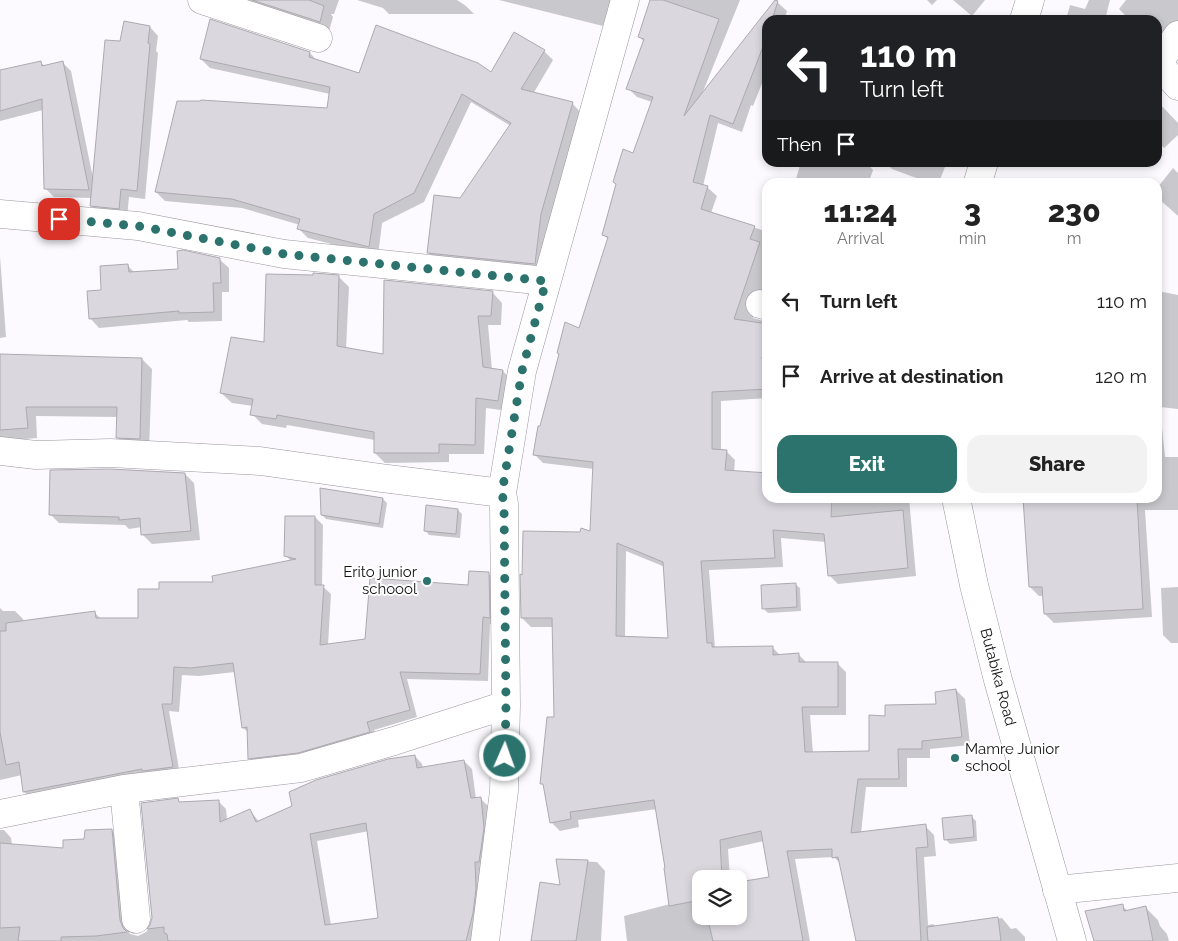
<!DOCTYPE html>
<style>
body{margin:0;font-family:Raleway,sans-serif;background:#f2f2f2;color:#222;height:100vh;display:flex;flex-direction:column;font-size:19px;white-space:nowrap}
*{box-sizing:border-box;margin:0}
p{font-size:16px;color:#767676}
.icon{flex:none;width:28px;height:28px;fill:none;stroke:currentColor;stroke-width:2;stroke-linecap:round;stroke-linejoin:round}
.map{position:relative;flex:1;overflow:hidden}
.sheet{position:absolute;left:762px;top:178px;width:400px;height:325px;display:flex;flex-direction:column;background:#fff;border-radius:15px;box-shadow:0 2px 8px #0003}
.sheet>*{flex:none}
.top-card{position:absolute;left:762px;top:15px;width:400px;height:152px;border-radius:15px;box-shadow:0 2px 8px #0003;background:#202124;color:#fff;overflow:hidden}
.tools{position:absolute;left:692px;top:870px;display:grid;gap:10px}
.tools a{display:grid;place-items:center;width:55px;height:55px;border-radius:10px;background:#fff;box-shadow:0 2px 8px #0003;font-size:25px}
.pin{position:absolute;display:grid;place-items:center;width:42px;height:42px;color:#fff;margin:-21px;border-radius:10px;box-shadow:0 2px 8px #0006}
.me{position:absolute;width:55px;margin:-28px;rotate:2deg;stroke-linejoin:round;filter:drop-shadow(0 0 4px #0008)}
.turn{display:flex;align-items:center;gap:18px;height:105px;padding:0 15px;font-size:22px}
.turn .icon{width:65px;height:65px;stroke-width:2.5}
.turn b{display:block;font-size:35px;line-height:42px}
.then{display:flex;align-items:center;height:48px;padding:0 15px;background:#0003;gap:10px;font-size:19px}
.eta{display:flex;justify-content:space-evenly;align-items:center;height:85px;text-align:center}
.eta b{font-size:30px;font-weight:800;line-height:35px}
.primary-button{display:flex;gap:10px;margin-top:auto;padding:10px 15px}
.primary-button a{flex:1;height:58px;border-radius:15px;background:#2b736c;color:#fff;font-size:20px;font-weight:800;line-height:58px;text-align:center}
.primary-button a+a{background:#f2f2f2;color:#222}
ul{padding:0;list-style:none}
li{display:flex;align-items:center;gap:15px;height:75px;padding:0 15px}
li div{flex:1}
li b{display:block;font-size:19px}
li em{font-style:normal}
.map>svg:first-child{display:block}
</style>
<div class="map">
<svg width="1178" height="941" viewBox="0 0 1178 941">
<rect width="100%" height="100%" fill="#fcfaff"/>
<path fill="#0003" fill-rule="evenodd" d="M235 0H339L334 14H331L333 17 329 31Z
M357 0H457L466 6 474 14H389L383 8Z
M499 0H611L603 26Z
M653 0H740L702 94 776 1 787 11 784 20H768V68L753 106 751 105 742 132 718 123 703 186 708 188 717 196 711 213 768 232V297L753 309V318L768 322V398L721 401V451H726L735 460 734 472 768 498H909L916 576 838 584 829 575 826 542 781 538 783 567 709 570 715 648 772 647 781 656 798 654 807 663H837L846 672V715H810L813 753 870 752 886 717 937 705 956 690 965 699 970 745 930 749V758H907V787H866L861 833 925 826 934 835 936 856 924 857 928 925 933 924 936 927 1002 918 1011 929 1016 928 1025 937V941H857L841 864 834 857 795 859 810 941H627L624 916 670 904 657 809 578 820 579 827 560 831 551 822 545 787 542 783 555 719 553 627H531L522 618 591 533 594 469 543 463 535 455 541 427 580 329 609 240 604 235 617 185 614 182 634 154 652 102 637 97 628 88 644 42 639 36ZM626 551 665 567 670 639 625 637ZM764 841 770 878 739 883V916H701V879H730L728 849Z
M927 0H937L932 5Z
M953 0H985L972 16Z
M1089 0H1110L1105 20H1066L1070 5 1085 9Z
M1126 0H1178V24L1158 43V20H1130L1119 9Z
M150 27 158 36 156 51 158 53 145 199 129 197 127 217 100 214 91 206 92 198 54 197 45 188 43 110 0 121V71L41 63 45 66 63 63 71 71 93 178 121 42Z
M544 51 553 60 533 94 572 103 581 113 544 273 438 262 429 253 461 199 511 126 471 102 424 202 382 223 378 256 308 238 299 229 300 225 242 208 165 201 156 192 328 110 330 94 210 68 201 59 310 53 318 62 359 75 491 73Z
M1158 102 1178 123V135L1164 148 1158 142Z
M801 162H866L873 170 869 182H795Z
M885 162H947L939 182H927L892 169Z
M1173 168 1178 173V216L1158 198V187Z
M0 256 6 337 0 338Z
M219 259 229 268V292H222V321L189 322 187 320 99 328 90 318 103 291 127 265 135 273 179 270Z
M339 277 349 287 346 349 384 356 492 292 502 303 501 325H488L492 370 503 371 513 382 508 411 486 408 484 454H449V462L385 463 375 453V440L287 425 286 428 262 424 252 414 253 406 232 403 221 393 265 344Z
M1158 291 1178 295V409L1160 407 1165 457H1178V510H1145L1152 617 1054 623 1045 614 1044 596H1039L1030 587 1024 498H1158Z
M0 355 142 359 152 369 149 449 127 447 117 437 118 417 36 416 37 438 0 441Z
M185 474 194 483 200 540 152 544 143 535 142 527 129 529 125 525 59 523 50 514Z
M383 499 387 503 383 528 326 519 322 515Z
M458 510 462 514 460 538 429 535 425 530Z
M315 517 323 525 322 586 331 594 328 645 367 640 469 586 488 573 496 581 497 625 490 624 488 681 407 679 417 717 374 730 377 740 257 766 249 758V733L243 728 235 672 199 676 182 675 179 712 169 711 180 775 32 799 24 792 22 775 0 780V608L3 611H15L23 619V622L94 612 101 619H139L160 590 215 583 291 561 286 556Z
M795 584 800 588 801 611 768 613 764 609Z
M1178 587V643H1171L1163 635 1161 588Z
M415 756 422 764 423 768 464 761 472 769 476 799H481L488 806 491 837 475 941H0V830H4L11 838 12 845 64 849 112 831 119 838 128 930 130 934 138 936 146 932 151 926 178 800 181 803 218 801 226 809 227 820 250 810 259 822ZM369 831 379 919 331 925 317 841Z
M971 816 976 821 977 841 950 844 945 839Z
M557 860 597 862 605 871 601 941H532L562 887Z
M1122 906 1128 911 1145 907 1158 920 1160 926 1167 934 1169 941H1095Z"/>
<path fill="#dad7de" stroke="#ada9b1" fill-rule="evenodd" d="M252 0H309L324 6 320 22Z
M650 0H663L719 19 684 116 775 0 778 1 772 20H768V34L733 124 710 115 693 182 708 186 701 209 755 226 750 239 760 242 734 319 768 324 762 359H768V389L712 392V449L727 450 725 470 768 473V498H832L831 517 903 510 908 568 828 576 824 534 773 530 775 558 701 561 707 643H712V647L773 646V655L799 653V662H838V707H802L805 752 869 751V715L885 716V705L936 704 935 692 956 689 962 737 922 741V749H898L899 779H858L851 833 926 824 928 847 916 848 921 941H856L838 857 832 858V849L787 851 803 941H713L707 916H739V882L769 877 761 831 720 840 722 879H701V900L669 906 664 868H665L654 800 570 812 571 819 550 823 543 784H540L547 717H554L552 618H521L520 574 522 575 523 531 580 532 581 528 590 531 593 462 533 455 538 426H540L559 354 557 353 565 322 579 328 608 237 602 235 616 184 613 182 623 149 633 153 653 97 626 89 644 39 638 37ZM617 543 663 562 668 638 616 636Z
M210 19 310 52 309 57 359 73 376 25 478 63 491 72 514 32 545 50 521 89 573 102 541 214 535 264 427 253 434 195 460 198 511 123 462 94 414 193 374 214 369 247 297 229 300 219 232 199 155 192 177 101H200L201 100 327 108 330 87 200 59Z
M124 21 150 26 148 43 150 44 137 191 121 189 119 209 90 206 105 40 120 41Z
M41 61 42 66 63 61 89 190 44 189 42 99 0 111V70Z
M183 250 220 258 221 283H213L214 312 179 313V311L89 319 87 291 101 290 100 266 128 264 129 272 178 269 177 251Z
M313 273 339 275 337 346 383 354 384 280 493 291 491 316H478L483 367 503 370 498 401 476 398 475 445 439 444V453H374V432L277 415 276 419 250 415 253 399 220 393 231 337 264 342 266 274 313 275Z
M0 354 142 358 140 439 116 438 117 407H26L28 428 0 430Z
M110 469 185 473 191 531 141 535 140 518 119 520V517L49 515 50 470Z
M320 488 383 498 379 524 321 515Z
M1023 498H1137L1143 609 1044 614 1042 587H1029Z
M426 505 458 509 456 534 424 531Z
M285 516H315V585H324L320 645 365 639 370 578 468 585 469 571 489 572 490 618 483 617 480 674 400 672 410 710 367 722 370 732 298 753 248 759 247 727 242 728 233 663 191 668 174 667 172 704H162L173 767 142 771V769L23 792 19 762 6 765 0 732V631H6V623L95 611 96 618H138V589H159V582H213L212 576 296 559 284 556Z
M796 583 797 607 762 609 761 585Z
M415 755 417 768 464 760 471 798 481 797 484 828 479 862H475L476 889 473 913 466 941H168L167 934 164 933V927L147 929 150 925 152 918 141 803 178 798 179 802 219 800 220 822 250 809 256 822 292 806 289 792 316 780 388 759ZM366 823 378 918 325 925 310 834Z
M972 815 974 837 944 840 942 818Z
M112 829 120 920 123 928 127 932 96 936 61 937V941H18L20 927 0 928V843L63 848V840L84 839 85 830Z
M556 859 588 860 576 941H531L540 882 560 885Z
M1123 904 1124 911 1146 906 1153 941H1094L1085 911Z
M998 917 1001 941H928L927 927Z"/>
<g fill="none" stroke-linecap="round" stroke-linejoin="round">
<g stroke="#9b979e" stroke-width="29">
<path id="minor" d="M202 0 318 38
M1158 63 1178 35
M1158 63 1178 86
M0 214 138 226 284 254 546 281
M760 304 768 306
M0 451 36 455 110 453 260 461 381 478 502 493
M124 789 136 919
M0 814 124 789 301 768 394 741 506 705
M1057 890 1178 878
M485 941 504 791 506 705 504 504 502 493 522 371 625 0"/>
</g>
<g stroke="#9b979e" stroke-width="29">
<path id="major" d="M1024 20 1030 0
M978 182 984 162
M956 498 974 585 998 680 1072 941"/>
</g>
<use href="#minor" stroke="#fff" stroke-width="28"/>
<use href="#major" stroke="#fff" stroke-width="28"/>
</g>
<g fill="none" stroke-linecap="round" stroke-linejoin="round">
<path stroke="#2b736c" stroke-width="9" stroke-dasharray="0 16.2" d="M59 219 138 226 284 254 546 281 522 371 502 493 504 504 506 705 505 756"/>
</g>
<g fill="#2b736c" stroke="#fff" stroke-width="2">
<circle cx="427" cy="581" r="5"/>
<circle cx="955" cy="758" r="5"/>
</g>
<g text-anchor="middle" stroke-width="4" stroke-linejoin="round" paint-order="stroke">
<g font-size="15" fill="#151416" stroke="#fff" text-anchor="end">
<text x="417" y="577">Erito junior<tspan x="417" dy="17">schoool</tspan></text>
<text x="965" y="754" text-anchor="start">Mamre Junior<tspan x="965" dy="17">school</tspan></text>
</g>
<g font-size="15" fill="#151416" stroke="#fff">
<text transform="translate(998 677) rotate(75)" y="5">Butabika Road</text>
</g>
</g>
</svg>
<div class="tools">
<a><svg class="icon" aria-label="layers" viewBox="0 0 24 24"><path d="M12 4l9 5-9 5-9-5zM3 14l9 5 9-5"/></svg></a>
</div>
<div class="pin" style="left:59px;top:219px;background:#d93025"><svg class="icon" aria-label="arrive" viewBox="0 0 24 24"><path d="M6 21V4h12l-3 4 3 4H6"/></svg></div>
<svg class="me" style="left:505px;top:756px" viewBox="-20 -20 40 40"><circle r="17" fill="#2b736c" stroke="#fff" stroke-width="3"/><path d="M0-11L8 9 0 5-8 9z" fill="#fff"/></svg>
<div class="top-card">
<div class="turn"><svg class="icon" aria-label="left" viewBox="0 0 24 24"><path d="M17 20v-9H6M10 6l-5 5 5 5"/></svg><div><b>110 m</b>Turn left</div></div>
<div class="then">Then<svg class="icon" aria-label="arrive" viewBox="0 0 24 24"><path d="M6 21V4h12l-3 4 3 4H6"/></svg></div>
</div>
<section class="sheet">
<div class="eta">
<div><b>11:24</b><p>Arrival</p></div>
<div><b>3</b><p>min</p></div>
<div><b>230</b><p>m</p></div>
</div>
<ul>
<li><svg class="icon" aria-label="left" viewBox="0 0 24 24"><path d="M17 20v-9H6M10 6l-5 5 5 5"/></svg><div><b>Turn left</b></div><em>110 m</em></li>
<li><svg class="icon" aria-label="arrive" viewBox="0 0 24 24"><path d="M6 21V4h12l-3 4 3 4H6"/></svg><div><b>Arrive at destination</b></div><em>120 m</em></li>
</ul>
<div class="primary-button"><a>Exit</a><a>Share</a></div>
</section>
</div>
